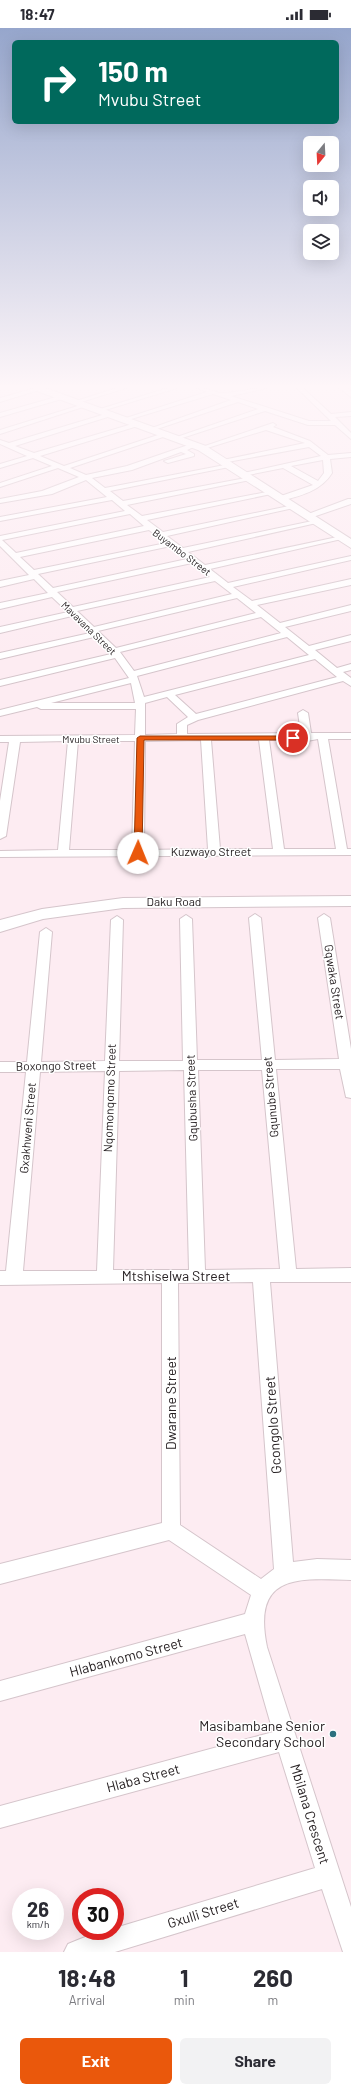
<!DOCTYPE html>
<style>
body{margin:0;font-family:Barlow,sans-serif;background:#f2f2f3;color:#2b2b33;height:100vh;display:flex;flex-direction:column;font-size:15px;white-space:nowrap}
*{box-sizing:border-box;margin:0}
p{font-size:13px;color:#7c7c81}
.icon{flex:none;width:22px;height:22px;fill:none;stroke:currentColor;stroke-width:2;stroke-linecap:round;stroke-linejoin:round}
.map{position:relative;height:1924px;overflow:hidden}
.sheet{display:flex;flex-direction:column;background:#fff;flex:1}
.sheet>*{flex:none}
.guide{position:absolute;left:12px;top:12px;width:327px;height:84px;border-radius:6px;box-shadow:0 4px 16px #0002;background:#00695c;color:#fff;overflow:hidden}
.needle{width:26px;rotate:198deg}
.controls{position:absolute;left:303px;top:108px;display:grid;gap:8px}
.controls a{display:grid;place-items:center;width:36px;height:36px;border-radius:6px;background:#fff;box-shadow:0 4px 16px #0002;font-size:20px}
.speed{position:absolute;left:12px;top:1860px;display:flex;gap:8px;font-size:20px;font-weight:700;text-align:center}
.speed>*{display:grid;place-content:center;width:52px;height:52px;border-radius:50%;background:#fff;box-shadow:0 4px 16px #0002;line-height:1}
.speed small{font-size:10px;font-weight:400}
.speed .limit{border:6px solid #d22;background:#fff;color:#111}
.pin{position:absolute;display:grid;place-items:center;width:34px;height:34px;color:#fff;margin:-17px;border:2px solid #fff;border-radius:50%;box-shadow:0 1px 4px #0007}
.me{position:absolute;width:44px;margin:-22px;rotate:1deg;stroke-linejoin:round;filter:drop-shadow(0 0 3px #0008)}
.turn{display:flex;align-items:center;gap:14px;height:84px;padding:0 20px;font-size:18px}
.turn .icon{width:52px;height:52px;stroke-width:2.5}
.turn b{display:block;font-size:28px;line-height:34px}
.eta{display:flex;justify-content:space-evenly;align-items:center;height:68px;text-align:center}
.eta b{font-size:24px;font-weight:700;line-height:28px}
.action{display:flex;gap:8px;margin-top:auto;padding:8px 20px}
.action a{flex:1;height:46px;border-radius:6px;background:#ea580c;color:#fff;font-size:16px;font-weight:700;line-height:46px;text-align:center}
.action a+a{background:#f2f2f3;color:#2b2b33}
.status{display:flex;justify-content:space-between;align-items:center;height:28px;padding:0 20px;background:#fff;direction:ltr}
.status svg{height:11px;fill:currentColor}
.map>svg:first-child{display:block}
</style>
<div class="status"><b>18:47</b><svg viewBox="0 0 49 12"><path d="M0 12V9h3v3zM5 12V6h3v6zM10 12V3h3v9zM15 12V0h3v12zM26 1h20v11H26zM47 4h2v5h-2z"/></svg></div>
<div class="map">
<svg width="351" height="1924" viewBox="0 0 351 1924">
<rect width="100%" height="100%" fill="#fdecf2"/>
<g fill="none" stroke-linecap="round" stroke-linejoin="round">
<g stroke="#d5c5cb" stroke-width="2">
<path id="street" d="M36 360 42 361 0 374V370Z
M117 360H126L78 375 73 374Z
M168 360H177L102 383 97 382Z
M197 360C207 359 216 366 225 365 239 364 253 360 267 360L231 368 309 393H331L297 360H303L331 386 351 384V388L335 389 351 405V411L335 397H308L265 383 179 411 174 410 258 381 238 374 154 402 149 401 231 372 213 366 128 392 123 391 207 364Z
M339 360H346L351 364V369Z
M63 367 65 368V370L0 389V385Z
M84 376 89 377 0 406V402Z
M112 384 115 386 114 387 15 418 34 425 139 394 142 396 141 397 40 428 64 438 167 404 170 406 169 407 70 440 86 447 127 438 194 415 196 416V418L187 422 194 426V428L168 435 164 433 186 426 181 424 132 442 92 450 105 460 230 436 234 438 110 463 123 473 251 449 255 451 127 477 142 488 272 463 276 465 147 492 163 504 294 477 298 479 167 508 183 520 317 492 321 494 188 524 205 537 342 508 346 510 210 541 228 555 351 528V532L233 559 252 573 351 551V557L257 577 280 595 351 577V583L285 599 309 618 351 607V613L315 622 337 640 351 636V642L343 644 351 650V658L343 653 198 692 187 697V706L301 705 298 685 303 682 308 685 311 705H351V711H328L347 821H351V827L0 829V823L58 822 68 713 20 714 6 808 0 811V773L9 714H0V708L135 707 136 681H41L37 679 0 688V682L129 650 115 630 0 658V652L111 626 94 609 0 631V625L90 605 72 588 0 605V599L68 584 52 569 0 581V575L48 565 34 551 0 559V553L29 547 0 518V508L125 483 112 472 0 493V489L107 469 86 452 52 466 0 475V471L42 463 79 449 58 440 0 459V455L52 438 33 430 0 440V436L27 428 0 416V412L9 415ZM130 486 144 498 16 525 2 512ZM149 502 166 515 34 542 20 529ZM171 518 187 531 53 560 38 546ZM192 535 210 549 73 579 57 564ZM215 553 232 566 94 599 77 583ZM237 570 256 585 116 620 98 603ZM261 589 281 605 134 643 120 624ZM287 609 309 627 144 669 137 648ZM315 631 337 649 196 686 175 667ZM131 655 135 675H51ZM167 669 188 689 177 696V706L145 707V675ZM303 711 307 713 318 711 336 821H284L269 712ZM201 712 208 821 144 822 145 713ZM211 712H259L273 821H220ZM78 713H135L132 822H69Z
M273 395 276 397 273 399 310 413 328 427 351 425V429L330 431 332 445C321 463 300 468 281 473L277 471 278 469 313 457 283 440 243 448 239 446 321 428 309 419 222 435 218 433 305 415 266 402 204 421 199 420ZM323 432 324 445 318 453 291 438Z
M348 471H351V476L310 490 303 488Z
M255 886 261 890 275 1032 339 1031 318 890 324 886 330 890 351 1021V1070L346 1069 340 1041H276L296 1241 351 1240V1254H270L293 1534 317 1531 351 1532V1552C297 1550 252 1546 267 1619L351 1879V1924H343L322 1861 115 1924H64L68 1916C82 1910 99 1903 115 1903V1900L315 1840 279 1724 0 1800V1778L273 1704 245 1606 0 1673V1653L245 1586 251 1567 169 1512 0 1556V1536L162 1495V1255L0 1257V1243H6L26 1044H0V1034H27L40 904 46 900 52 904 41 1034 105 1033 111 892 117 888 123 892 119 1033H183L180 891 186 887 192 891 197 1032H262L249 890ZM184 1042 189 1242H113L119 1043ZM198 1042H262L280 1241 205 1242ZM105 1043 97 1243H23L40 1044ZM253 1254 274 1541 261 1551 180 1497 178 1255Z"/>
</g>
<g stroke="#d5c5cb" stroke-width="2">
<path id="secondary" d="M33 360H45L206 418 351 511V520L198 422 34 362Z
M351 868V878L123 880 43 891 0 904V892L42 881 123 870Z"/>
</g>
<use href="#street" fill="#fff" fill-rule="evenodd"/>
<use href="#secondary" fill="#fff" fill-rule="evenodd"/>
</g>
<linearGradient id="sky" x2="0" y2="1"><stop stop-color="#96a6cc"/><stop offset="0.57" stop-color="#fef6f9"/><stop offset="1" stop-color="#fef6f9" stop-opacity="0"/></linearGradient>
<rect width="351" height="629" fill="url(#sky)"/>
<path fill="#ea580c" stroke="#983908" d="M140 708H293L297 710 293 712H144L142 825 138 827 134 825 137 710Z"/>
<circle fill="#2b707f" stroke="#fff" stroke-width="1.5" cx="333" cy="1706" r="4"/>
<g text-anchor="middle" stroke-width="3" stroke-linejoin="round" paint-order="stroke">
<g font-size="10" fill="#272123" stroke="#fff">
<text transform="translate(182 524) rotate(37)" y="4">Buyambo Street</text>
<text transform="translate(89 600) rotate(44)" y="4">Mavavana Street</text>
<text x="91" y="715">Mvubu Street</text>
</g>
<g font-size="12" fill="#272123" stroke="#fff">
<text x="211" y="828">Kuzwayo Street</text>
<text x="174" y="878">Daku Road</text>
<text transform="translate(334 954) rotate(81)" y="4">Gqwaka Street</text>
<text transform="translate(56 1038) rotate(-1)" y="4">Boxongo Street</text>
<text transform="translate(271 1069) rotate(-95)" y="4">Gqunube Street</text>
<text transform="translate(110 1070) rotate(-88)" y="4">Nqomonqomo Street</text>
<text transform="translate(192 1070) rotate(-92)" y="4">Gqubusha Street</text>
<text transform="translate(28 1100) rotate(-85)" y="4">Gxakhweni Street</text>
</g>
<g font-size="14" fill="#272123" stroke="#fff">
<text x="176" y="1253">Mtshiselwa Street</text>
<text transform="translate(171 1375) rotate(-90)" y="5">Dwarane Street</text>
<text transform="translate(273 1397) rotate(-94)" y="5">Gcongolo Street</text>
<text transform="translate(126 1629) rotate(-15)" y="5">Hlabankomo Street</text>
<text transform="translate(143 1750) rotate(-15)" y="5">Hlaba Street</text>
<text transform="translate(310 1786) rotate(73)" y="5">Mbilana Crescent</text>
<text transform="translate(203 1885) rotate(-17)" y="5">Gxulli Street</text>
</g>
<g font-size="14" fill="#272123" stroke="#fff" text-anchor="end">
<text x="325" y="1703">Masibambane Senior<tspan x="325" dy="16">Secondary School</tspan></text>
</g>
</g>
</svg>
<div class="controls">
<a><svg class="needle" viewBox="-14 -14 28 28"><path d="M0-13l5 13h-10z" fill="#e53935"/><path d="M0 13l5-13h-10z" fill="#7c7c81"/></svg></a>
<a><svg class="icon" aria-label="sound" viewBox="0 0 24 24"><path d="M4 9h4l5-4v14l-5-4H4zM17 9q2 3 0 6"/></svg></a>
<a><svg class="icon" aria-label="layers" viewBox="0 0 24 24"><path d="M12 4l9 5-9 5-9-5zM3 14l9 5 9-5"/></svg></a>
</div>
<div class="speed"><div>26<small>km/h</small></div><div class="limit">30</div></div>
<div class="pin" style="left:293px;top:710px;background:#d93025"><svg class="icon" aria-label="arrive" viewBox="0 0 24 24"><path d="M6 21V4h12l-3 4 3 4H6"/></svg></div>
<svg class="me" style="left:138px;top:825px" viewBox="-20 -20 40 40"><circle r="19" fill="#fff"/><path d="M0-13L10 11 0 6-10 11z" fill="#ea580c"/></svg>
<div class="guide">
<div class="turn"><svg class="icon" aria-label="right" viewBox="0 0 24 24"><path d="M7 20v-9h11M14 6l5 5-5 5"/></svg><div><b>150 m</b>Mvubu Street</div></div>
</div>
</div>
<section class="sheet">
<div class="eta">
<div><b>18:48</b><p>Arrival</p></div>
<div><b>1</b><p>min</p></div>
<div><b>260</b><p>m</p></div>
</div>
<div class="action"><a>Exit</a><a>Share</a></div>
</section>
